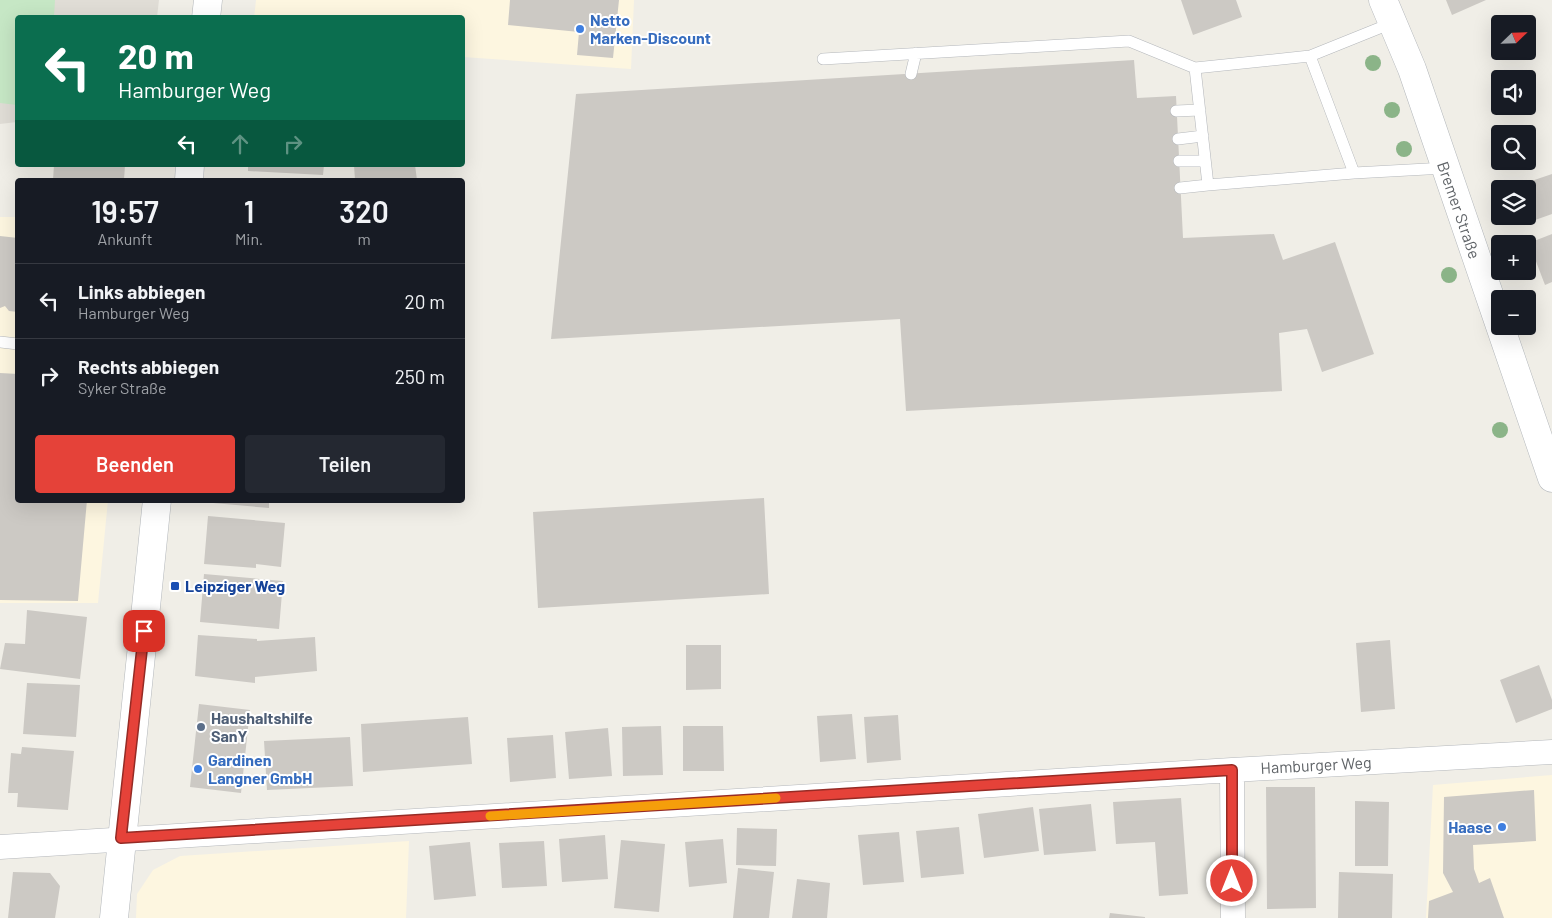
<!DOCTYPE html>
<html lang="de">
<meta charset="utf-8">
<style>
body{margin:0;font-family:Barlow,sans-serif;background:#242831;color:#f1f3f6;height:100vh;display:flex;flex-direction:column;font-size:19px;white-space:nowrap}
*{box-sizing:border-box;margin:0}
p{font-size:16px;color:#9ea1a6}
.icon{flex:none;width:28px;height:28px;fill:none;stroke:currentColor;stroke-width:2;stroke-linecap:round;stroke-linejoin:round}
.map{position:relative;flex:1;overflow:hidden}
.side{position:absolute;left:15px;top:178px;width:450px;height:325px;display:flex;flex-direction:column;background:#171b24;border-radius:5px;box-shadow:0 5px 20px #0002}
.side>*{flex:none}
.hud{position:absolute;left:15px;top:15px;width:450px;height:152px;border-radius:5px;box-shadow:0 5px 20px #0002;background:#0b6e4f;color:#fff;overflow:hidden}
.needle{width:32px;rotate:67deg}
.buttons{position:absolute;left:1491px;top:15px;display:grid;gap:10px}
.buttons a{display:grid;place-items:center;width:45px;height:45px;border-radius:5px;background:#171b24;box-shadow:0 5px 20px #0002;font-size:25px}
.pin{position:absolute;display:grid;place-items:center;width:42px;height:42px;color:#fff;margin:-21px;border-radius:10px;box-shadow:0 2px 8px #0006}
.me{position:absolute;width:55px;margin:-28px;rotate:0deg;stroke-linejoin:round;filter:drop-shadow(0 0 4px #0008)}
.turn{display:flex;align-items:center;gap:18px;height:105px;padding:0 20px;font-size:22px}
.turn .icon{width:65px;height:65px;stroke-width:2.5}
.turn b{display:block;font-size:35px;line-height:42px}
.lanes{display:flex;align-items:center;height:48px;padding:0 20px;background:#0003;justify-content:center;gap:25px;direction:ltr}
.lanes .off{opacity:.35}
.eta{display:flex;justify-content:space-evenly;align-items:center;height:85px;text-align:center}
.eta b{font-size:30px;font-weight:600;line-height:35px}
.cta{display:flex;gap:10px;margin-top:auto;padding:10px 20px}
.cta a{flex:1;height:58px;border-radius:5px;background:#e54239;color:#fff;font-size:20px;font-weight:600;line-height:58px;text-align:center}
.cta a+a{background:#242831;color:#f1f3f6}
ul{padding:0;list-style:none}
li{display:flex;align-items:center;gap:15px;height:75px;padding:0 20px;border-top:1px solid #363941}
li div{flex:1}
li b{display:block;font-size:19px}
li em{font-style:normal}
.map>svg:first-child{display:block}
</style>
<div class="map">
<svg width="1552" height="918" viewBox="0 0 1552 918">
<rect width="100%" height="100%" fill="#f0eee7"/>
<path fill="#fdf6e0" d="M256 0H634L631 69 463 57 462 18H254Z
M0 217H17L18 500H108L98 603H0Z
M1552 775V918H1426L1433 785Z
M409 841 406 918H136L137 894 153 870 180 856Z"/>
<path fill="#e0ddd6" d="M0 0H159L157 17 18 18 17 122 0 124Z"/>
<path fill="#c6e7c5" d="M0 0H55L54 17 18 18 17 105 0 103Z"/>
<path fill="#ccc9c4" d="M510 0H619L613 58 577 55 579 32 508 25Z
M1181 0H1236L1242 17 1193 35Z
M1446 0H1486L1452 15Z
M1134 60 1137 98 1176 96 1183 238 1274 234 1283 260 1335 242 1374 354 1322 372 1307 329 1279 333 1282 391 906 411 900 319 551 339 576 94Z
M54 165H125L124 180H53Z
M248 165H324L323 175 248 171Z
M354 165H415L417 180H355Z
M1552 174V214L1524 224 1521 216H1528V189L1511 188Z
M1552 234V282L1545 285 1529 243Z
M0 236 18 238V312L9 311 5 306 0 308Z
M0 373 18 374V500H87L78 601 0 600Z
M764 498 769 594 538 608 533 512Z
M213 500H269V508L213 503Z
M208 516 285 523 281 567 256 564V568L204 564Z
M204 574 283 581 279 629 200 622Z
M27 610 87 617 80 679 0 669 5 643 25 644Z
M198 635 257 639V641L315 637 317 671 255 677V683L195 676Z
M1390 640 1395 709 1361 712 1356 643Z
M686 645H721V689L686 690Z
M1539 665 1552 700V709L1516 723 1500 680Z
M27 683 80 685 76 737 23 734Z
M199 704 250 710 241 793 190 787Z
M852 714 856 759 820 762 817 716Z
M898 715 901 760 867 763 864 717Z
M468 717 472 764 363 772 361 724Z
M661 726 663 775 623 776 622 727Z
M683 726H723L724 771H683Z
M608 728 612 776 569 779 565 732Z
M553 735 556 778 510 782 507 738Z
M350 737 353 786 267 790 264 741Z
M22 747 74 751 68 810 17 807 18 793H8L11 753 21 754Z
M1266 787H1315L1316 908 1267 909Z
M1534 790 1536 841 1473 845 1474 869 1479 883 1490 878 1504 918H1428L1429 901 1453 892 1443 873 1444 797Z
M1181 798 1188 894 1159 896 1155 842 1116 844 1113 802Z
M1355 801 1389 802 1388 866H1355Z
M1091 804 1096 851 1044 855 1039 809Z
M1033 807 1039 851 984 858 978 814Z
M959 827 964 874 921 878 916 831Z
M737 828 777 829 776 866 736 865Z
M899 832 904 882 863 885 858 835Z
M605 835 608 879 562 882 559 839Z
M723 839 727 883 689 887 685 842Z
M621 840 665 844 659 912 614 908Z
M544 841 547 886 502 888 499 843Z
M470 842 476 896 434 900 429 846Z
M738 868 774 872 769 918H733Z
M13 872 50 873 60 886 55 918H8Z
M1339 872 1393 874 1392 918H1338Z
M797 879 830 883 827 918H792Z
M1110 913 1145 917V918H1109Z"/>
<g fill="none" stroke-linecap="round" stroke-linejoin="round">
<g stroke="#b4b7bb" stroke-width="12">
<path id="lane" d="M1392 23 1310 56 1354 173 1445 168
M823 59 1129 41 1195 68 1310 56
M1195 68 1208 185 1354 173
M911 74 916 53
M1176 111 1200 110
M1178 139 1203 136
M1179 161H1205
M1180 188 1208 185
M0 342 18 344"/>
</g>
<g stroke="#b4b7bb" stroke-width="25">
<path id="street" d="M1232 770 1233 918
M0 847 1232 770 1552 752"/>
</g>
<g stroke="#b3b7bb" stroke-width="29">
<path id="secondary" d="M1383 0 1412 69 1552 478
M206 18 208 0
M189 180 190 165
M114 918 157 500"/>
</g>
<use href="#lane" stroke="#fff" stroke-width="11"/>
<use href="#street" stroke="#fff" stroke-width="24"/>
<use href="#secondary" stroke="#fff" stroke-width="28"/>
</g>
<g fill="#8bb488">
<circle cx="1373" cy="63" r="8"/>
<circle cx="1392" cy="110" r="8"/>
<circle cx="1404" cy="149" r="8"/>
<circle cx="1449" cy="275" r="8"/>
<circle cx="1500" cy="430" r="8"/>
</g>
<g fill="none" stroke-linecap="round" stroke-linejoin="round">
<g stroke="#952b25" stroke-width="12">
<path id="route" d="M144 631 121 838 1232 770V881"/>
</g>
<use href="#route" stroke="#e54239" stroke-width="9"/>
<path stroke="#f59e0b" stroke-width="9" d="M490 816 776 798"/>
</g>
<g fill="#3f7fe0" stroke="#fff" stroke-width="2">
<circle cx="580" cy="29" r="5"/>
<circle cx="198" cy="769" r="5"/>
<circle cx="1502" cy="827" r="5"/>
</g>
<rect fill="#1a4fb4" stroke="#fff" stroke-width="2" x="170" y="581" width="10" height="10" rx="2.5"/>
<circle fill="#5c6f8a" stroke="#fff" stroke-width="2" cx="201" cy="727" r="5"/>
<g text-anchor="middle" stroke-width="4" stroke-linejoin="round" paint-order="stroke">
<g font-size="16" font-weight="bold" fill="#366cbe" stroke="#fff" text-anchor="start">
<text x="590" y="26">Netto<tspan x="590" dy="18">Marken-Discount</tspan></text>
<text x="208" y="766">Gardinen<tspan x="208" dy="18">Langner GmbH</tspan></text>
<text x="1492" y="833" text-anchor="end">Haase</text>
</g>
<g font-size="16" fill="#5f6367" stroke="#fff">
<text transform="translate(1459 210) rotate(71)" y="6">Bremer Straße</text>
<text transform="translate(1316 765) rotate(-3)" y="6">Hamburger Weg</text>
</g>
<g font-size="16" font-weight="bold" fill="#164399" stroke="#fff" text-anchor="start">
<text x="185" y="592">Leipziger Weg</text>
</g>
<g font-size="16" font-weight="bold" fill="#4e5e75" stroke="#fff" text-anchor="start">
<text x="211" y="724">Haushaltshilfe<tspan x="211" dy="18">SanY</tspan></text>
</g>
</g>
</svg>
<div class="buttons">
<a><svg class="needle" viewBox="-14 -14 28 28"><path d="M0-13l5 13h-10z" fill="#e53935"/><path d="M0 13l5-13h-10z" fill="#9ea1a6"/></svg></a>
<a><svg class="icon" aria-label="sound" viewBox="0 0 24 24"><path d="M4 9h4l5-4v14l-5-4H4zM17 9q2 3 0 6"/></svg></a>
<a><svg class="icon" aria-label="search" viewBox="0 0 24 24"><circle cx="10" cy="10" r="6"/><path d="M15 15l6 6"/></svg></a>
<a><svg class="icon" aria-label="layers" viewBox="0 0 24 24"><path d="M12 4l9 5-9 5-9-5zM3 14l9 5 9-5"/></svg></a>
<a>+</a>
<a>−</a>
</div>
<div class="pin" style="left:144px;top:631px;background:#d93025"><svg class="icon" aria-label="arrive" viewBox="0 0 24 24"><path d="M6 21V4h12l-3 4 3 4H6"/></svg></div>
<svg class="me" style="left:1232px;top:881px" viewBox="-20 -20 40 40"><circle r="17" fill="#e54239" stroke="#fff" stroke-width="3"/><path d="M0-11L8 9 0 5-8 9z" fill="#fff"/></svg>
<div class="hud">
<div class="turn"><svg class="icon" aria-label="left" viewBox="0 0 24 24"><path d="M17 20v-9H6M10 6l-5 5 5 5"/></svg><div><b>20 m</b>Hamburger Weg</div></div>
<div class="lanes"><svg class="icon" aria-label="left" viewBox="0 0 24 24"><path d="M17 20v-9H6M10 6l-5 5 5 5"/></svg><svg class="icon off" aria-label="ahead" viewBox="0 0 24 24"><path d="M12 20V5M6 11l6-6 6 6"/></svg><svg class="icon off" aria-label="right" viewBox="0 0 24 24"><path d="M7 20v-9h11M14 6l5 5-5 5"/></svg></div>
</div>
<section class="side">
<div class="eta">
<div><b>19:57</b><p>Ankunft</p></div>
<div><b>1</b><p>Min.</p></div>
<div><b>320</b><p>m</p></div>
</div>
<ul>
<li><svg class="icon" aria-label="left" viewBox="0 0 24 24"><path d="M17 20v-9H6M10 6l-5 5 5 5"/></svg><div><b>Links abbiegen</b><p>Hamburger Weg</p></div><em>20 m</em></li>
<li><svg class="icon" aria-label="right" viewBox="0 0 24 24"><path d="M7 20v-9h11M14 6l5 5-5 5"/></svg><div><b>Rechts abbiegen</b><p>Syker Straße</p></div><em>250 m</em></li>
</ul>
<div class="cta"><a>Beenden</a><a>Teilen</a></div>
</section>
</div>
